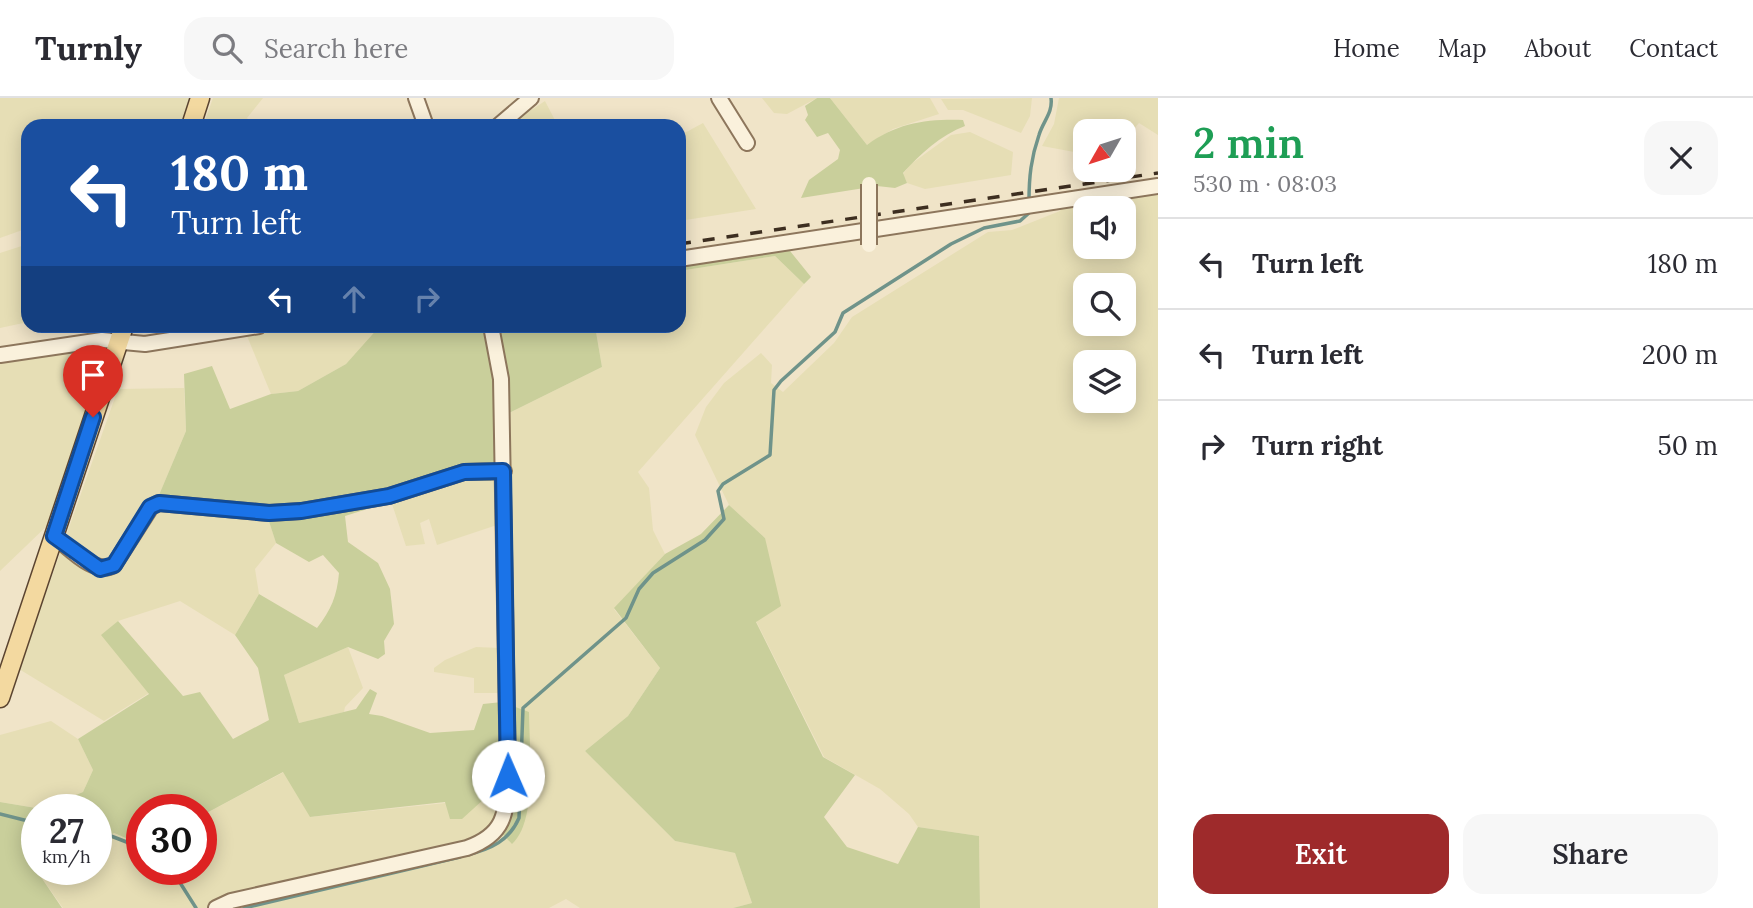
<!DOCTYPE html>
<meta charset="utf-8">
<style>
body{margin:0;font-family:Lora,serif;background:#f7f7f7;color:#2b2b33;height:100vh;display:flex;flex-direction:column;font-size:26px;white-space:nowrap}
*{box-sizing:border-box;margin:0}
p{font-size:23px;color:#7c7c81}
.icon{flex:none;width:38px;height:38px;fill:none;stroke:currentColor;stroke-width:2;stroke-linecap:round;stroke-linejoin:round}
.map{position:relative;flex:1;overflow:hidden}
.details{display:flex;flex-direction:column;background:#fff;width:595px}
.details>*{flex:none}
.banner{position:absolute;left:21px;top:21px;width:665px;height:214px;border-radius:21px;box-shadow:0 4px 18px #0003;background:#1a4fa0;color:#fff;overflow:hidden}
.needle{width:46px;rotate:231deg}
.buttons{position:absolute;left:1073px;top:21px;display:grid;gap:14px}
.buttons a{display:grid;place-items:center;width:63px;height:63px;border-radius:14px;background:#fff;box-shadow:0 4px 18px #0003;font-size:35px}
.speed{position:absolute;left:21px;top:696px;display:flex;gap:14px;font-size:35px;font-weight:700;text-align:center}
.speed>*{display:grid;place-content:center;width:91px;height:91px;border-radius:50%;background:#fff;box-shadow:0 4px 18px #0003;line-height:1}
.speed small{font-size:18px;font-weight:400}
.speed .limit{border:10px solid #d22;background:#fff;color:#111}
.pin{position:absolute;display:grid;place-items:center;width:60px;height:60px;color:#fff;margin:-72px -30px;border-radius:50% 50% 50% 0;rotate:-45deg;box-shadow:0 0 7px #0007}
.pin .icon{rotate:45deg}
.me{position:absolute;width:77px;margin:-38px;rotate:359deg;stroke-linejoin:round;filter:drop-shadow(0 0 5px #0008)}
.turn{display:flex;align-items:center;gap:24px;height:147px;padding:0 35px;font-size:32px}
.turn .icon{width:91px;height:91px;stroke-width:2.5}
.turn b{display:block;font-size:49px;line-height:60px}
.lanes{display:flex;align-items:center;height:66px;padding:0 35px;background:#0003;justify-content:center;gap:35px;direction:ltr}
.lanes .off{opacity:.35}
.round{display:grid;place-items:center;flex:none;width:74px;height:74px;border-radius:21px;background:#f7f7f7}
.summary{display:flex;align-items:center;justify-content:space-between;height:119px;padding:0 35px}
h1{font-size:42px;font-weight:600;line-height:52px;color:#1e9e55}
.cta{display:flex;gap:14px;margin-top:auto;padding:14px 35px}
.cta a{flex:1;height:80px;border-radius:21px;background:#9e2a2b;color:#fff;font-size:28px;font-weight:600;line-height:80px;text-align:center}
.cta a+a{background:#f7f7f7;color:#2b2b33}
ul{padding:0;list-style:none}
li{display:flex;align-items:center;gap:21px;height:91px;padding:0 35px;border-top:2px solid #e1e1e2}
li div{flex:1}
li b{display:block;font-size:26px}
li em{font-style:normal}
header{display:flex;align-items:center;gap:42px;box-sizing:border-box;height:98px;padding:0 35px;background:#fff;border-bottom:2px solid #e1e1e2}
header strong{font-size:33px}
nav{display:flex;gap:38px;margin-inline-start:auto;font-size:24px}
.search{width:490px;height:63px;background:#f7f7f7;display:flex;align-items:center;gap:18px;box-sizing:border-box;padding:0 24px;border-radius:21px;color:#7c7c81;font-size:26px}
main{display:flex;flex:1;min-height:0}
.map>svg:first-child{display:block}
</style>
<header>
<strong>Turnly</strong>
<div class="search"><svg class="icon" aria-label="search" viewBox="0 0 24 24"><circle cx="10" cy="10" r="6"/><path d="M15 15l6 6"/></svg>Search here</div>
<nav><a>Home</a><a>Map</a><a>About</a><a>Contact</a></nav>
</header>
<main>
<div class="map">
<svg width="1158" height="810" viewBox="0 0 1158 810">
<rect width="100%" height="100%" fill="#f0e4c8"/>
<path fill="#e6deb5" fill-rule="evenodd" d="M0 0H191L181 28H28V130L0 140Z
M213 0H263L247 20 255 28H203Z
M762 0H817L787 16 774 15Z
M830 0H930L939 16 893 31 867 47Z
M1032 0 1030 18 1021 35 963 12H948L941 1Z
M1059 0H1158V37L1139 25 1124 42V33H1085V56L1042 48 1054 26Z
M545 3 558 28H510L516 22Z
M703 25 756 111 679 123V38Z
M970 34 1013 54 1011 77 925 91 907 85 903 76 911 66 951 37Z
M1158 94V810H980L979 738 918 729 909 716 880 691 824 659 756 523 765 440 729 407 695 337 706 309 724 285 761 255 772 267 771 285 783 294 834 245 852 219 988 134 1012 132 1060 113 1061 109ZM1085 110H1124V149H1085ZM1085 187H1124V226H1085ZM1085 264H1124V303H1085Z
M28 146V224L0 230V155Z
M775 158 804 186 638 374 649 390 653 432 665 456 614 511 660 570 628 618 585 653 675 743 735 755 752 805 733 810H580L566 801 549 810H63L41 779V772H96V747L114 735 142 747V772H201V718L284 674 311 719 484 701 496 712 511 745 509 423 437 447 429 421 420 425 425 446 406 448 391 403 497 321 602 269 595 228H679V173Z
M293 228H380L381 229 346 266 298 293 271 296 247 238Z
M97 250 103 259 101 271 52 423 0 473V263Z
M184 290 186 333 159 397 265 410 276 445 255 471 259 496 235 537 180 503 118 523 102 537 149 595 104 623 19 571 118 291Z
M348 549 363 590 345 609 344 614 299 625 284 577Z
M476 549 500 550 499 595H474V580L434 574V570L445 562Z
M51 623 78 641 93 672 83 694 42 711 0 704V637Z"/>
<path fill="#c9cf9b" d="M817 0H830L867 47C897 25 926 21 963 22L965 28C941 37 920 56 903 75L907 85 895 90 877 88 801 100 809 82 838 61 840 52 828 35 817 39 805 22 808 17 805 8Z
M786 148 811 179 804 186 775 158 679 173V164Z
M380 228H595L602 269 497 321 496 366 491 383H457L345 418 348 444 378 465 390 491 394 526 384 543 385 556 378 561 348 549 284 577 299 625 356 611 370 591 377 595 369 616 382 618 430 635 474 632 483 606 502 604 529 614C529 647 538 723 512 746L491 724 496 712 484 701 462 721H450L445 704 310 719 283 674 201 718V712H142V747L114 735 96 747V712H37V772H41V779L62 810H0V704L42 711 83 694 93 672 78 641 149 596 101 537 118 523 183 598 200 594 233 641 269 622 258 570 235 537 259 496 317 530C331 512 337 498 339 475L323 457 309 464 276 445 265 411 159 397 186 333 184 276 212 268 230 311 271 296 298 293 346 266Z
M729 407 765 440 781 508 756 524 823 659 855 677 824 719 847 749 898 766 918 729 979 738 980 810H733L752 805 735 755 675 743 585 653 628 618 660 570 614 510 665 456 701 436Z"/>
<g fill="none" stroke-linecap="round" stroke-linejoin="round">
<path stroke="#6f938a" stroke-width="3.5" d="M1029 103C1029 79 1031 60 1039 37 1043 23 1053 15 1051 0
M0 716 32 724 37 728
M96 744 111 738 142 750
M467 757C491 751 509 743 519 720L523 610 626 520 639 491 653 475 705 442 724 421 718 393 723 386 770 357 774 292 781 283 835 234 843 215 951 146 984 130 1020 123 1029 115V111
M172 772 196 810
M244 810 460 759"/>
<g stroke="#8d765c" stroke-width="18">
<path id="minor" d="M416 0 426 28
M719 0 747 45
M498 28 531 0
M679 161 1158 88
M0 257 102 242 145 246 259 228
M54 438C70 450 94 478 114 467L151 409 159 405 269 415 301 413 389 398 464 374 504 373
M216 810 231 803 467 750C506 736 506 715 508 678L501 281 491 228"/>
</g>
<g stroke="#5b4430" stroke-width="21">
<path id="major" d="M191 28 200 0
M0 600 124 228"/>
</g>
<use href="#minor" stroke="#faf1dc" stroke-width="14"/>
<use href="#major" stroke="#f3d9a0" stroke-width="18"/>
<path stroke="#3d2e20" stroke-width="3.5" stroke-dasharray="12 12" stroke-linecap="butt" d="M679 146 1158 75"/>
<g stroke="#8d765c" stroke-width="18" stroke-linecap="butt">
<path id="minor-bridge" d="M869 86V147"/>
</g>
<use href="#minor-bridge" stroke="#faf1dc" stroke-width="14"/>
</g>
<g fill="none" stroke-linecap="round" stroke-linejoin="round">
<g stroke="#114b97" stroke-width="18">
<path id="route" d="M93 319 54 438 100 471 114 467 150 409 159 405 269 415 301 413 389 398 464 374 503 373 508 678"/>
</g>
<use href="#route" stroke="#1a73e8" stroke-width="12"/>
</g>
</svg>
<div class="buttons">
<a><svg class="needle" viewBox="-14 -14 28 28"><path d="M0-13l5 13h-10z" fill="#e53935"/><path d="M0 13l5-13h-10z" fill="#7c7c81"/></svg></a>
<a><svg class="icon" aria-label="sound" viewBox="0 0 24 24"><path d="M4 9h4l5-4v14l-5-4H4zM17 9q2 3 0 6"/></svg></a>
<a><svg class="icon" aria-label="search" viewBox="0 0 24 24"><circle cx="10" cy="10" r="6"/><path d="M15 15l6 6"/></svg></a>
<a><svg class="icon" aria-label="layers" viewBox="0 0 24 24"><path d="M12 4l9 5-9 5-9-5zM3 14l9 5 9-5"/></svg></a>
</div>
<div class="speed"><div>27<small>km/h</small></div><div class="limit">30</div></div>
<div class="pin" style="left:93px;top:319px;background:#d93025"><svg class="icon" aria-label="arrive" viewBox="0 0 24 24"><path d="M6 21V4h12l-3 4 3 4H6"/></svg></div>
<svg class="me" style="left:508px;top:678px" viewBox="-20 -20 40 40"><circle r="19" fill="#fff"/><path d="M0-13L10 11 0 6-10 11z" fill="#1a73e8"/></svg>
<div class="banner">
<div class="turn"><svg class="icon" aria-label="left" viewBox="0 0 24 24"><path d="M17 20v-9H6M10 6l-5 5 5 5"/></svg><div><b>180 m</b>Turn left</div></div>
<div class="lanes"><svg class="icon" aria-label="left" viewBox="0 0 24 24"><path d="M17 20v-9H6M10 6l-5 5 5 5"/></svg><svg class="icon off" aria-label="ahead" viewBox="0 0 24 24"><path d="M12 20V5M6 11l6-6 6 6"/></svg><svg class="icon off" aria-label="right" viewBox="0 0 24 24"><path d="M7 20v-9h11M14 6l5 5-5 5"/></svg></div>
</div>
</div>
<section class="details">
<div class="summary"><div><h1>2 min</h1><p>530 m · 08:03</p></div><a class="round"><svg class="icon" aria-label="close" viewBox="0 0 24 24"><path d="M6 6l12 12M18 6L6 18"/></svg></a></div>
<ul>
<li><svg class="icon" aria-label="left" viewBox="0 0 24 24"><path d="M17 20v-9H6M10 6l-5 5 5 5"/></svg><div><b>Turn left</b></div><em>180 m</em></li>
<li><svg class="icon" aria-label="left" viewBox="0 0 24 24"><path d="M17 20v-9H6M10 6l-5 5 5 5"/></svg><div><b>Turn left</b></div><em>200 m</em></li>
<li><svg class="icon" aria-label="right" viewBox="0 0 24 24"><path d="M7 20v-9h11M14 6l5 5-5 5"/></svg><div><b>Turn right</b></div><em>50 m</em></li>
</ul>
<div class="cta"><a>Exit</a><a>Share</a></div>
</section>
</main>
